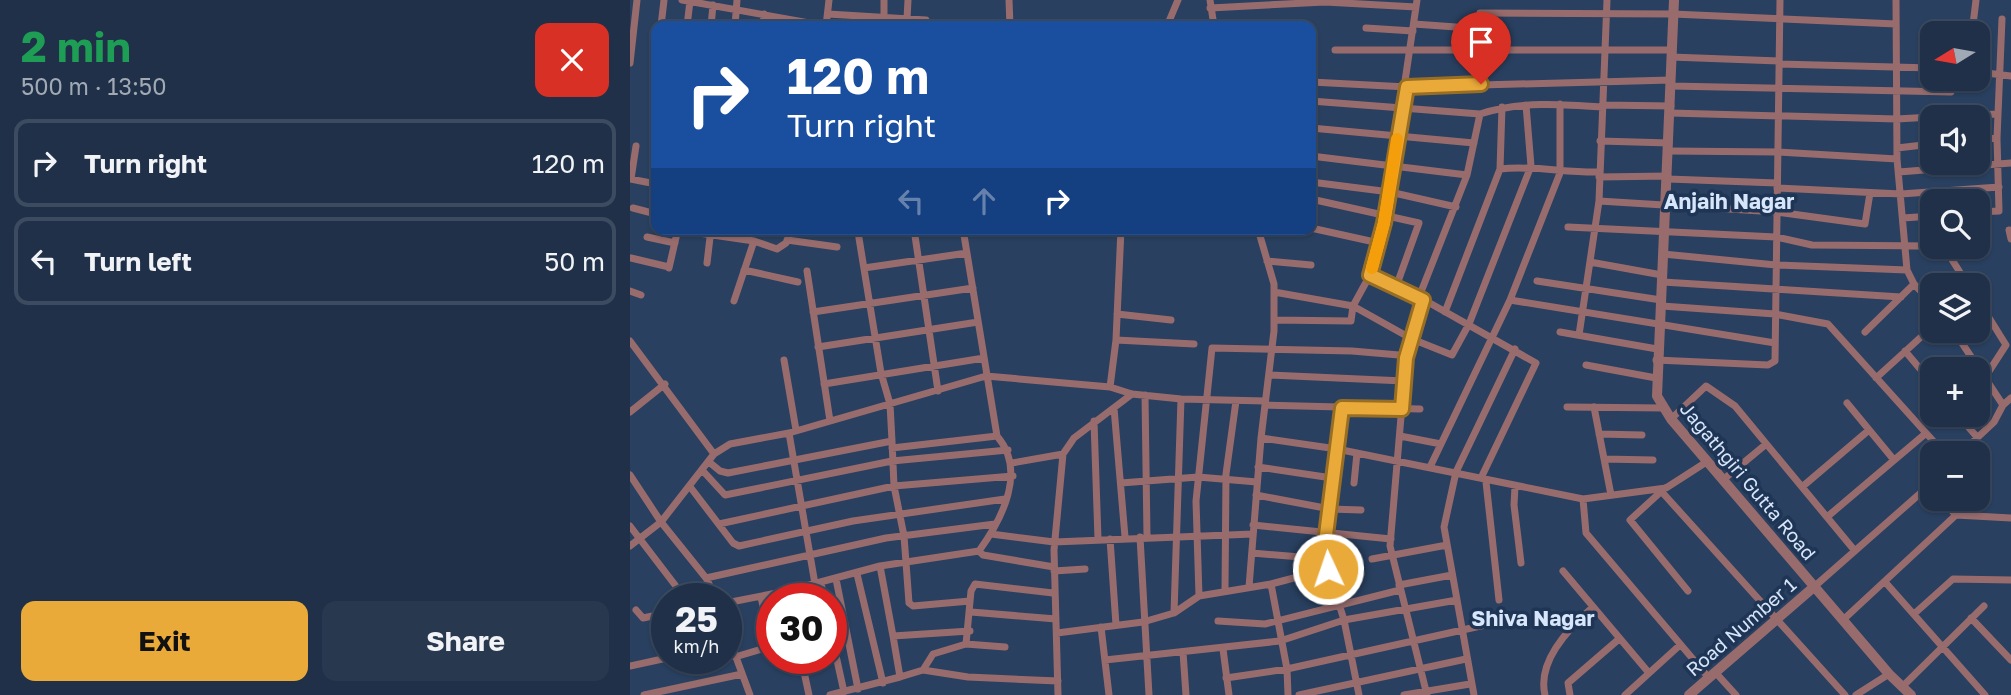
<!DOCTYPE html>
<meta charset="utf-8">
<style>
body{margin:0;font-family:"Golos Text",sans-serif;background:#27384f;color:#f1f3f6;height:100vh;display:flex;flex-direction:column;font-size:26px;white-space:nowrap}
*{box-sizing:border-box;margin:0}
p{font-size:23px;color:#a1a9b4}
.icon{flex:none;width:38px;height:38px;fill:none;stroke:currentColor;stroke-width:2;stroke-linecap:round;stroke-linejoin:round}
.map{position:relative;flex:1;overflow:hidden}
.panel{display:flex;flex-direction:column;background:#1f3048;width:630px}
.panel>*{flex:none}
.banner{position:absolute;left:21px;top:21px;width:665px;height:214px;border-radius:14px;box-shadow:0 2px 5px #0004,0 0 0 2px #3c4b60;background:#1a4fa0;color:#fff;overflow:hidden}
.needle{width:46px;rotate:259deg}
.tools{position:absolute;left:1290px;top:21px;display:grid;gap:14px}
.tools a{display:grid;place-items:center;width:70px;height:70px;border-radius:14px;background:#1f3048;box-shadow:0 2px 5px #0004,0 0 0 2px #3c4b60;font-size:35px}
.speed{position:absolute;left:21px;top:583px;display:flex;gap:14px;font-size:35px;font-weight:700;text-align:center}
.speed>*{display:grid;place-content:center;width:91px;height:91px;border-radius:50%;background:#1f3048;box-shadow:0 2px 5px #0004,0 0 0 2px #3c4b60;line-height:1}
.speed small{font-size:18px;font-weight:400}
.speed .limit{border:10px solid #d22;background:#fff;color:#111}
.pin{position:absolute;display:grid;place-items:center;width:60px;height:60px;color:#fff;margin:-72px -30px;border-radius:50% 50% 50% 0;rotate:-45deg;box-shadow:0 0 7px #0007}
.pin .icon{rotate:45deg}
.me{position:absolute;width:77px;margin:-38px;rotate:357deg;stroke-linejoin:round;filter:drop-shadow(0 0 5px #0008)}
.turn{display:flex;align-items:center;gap:24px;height:147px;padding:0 21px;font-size:32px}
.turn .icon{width:91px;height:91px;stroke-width:2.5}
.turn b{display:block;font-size:49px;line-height:60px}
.lanes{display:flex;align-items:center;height:66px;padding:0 21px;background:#0003;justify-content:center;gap:35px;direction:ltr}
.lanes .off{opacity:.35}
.round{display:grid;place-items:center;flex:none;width:74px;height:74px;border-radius:14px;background:#27384f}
.summary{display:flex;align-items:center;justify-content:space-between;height:119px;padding:0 21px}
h1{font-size:42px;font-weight:700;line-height:52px;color:#1e9e55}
.cta{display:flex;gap:14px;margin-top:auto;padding:14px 21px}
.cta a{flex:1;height:80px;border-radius:14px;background:#eaaa39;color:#111;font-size:28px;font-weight:700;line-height:80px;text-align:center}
.cta a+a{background:#27384f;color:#f1f3f6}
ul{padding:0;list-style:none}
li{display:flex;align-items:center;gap:21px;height:88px;margin:0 14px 10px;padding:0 7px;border:4px solid #3c4b60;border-radius:14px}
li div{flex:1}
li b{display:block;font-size:26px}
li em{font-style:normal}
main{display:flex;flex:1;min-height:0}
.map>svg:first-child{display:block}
</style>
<main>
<section class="panel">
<div class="summary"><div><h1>2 min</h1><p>500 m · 13:50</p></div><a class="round" style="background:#d93025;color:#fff"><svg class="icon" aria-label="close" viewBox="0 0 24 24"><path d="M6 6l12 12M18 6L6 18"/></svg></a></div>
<ul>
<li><svg class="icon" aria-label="right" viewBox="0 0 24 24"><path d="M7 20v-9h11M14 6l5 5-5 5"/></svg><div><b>Turn right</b></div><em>120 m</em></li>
<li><svg class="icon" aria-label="left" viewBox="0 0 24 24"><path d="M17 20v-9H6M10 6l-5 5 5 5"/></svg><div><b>Turn left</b></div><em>50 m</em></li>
</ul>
<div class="cta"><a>Exit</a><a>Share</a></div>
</section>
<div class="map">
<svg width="1381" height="695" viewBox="0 0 1381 695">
<rect width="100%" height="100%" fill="#294060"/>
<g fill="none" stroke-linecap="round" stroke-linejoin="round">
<path stroke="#986c6d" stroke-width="7" d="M52 0 196 26 199 0
M254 0V18
M379 0 380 26
M580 0 584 26
M787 0 754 223 740 275 789 297 906 363 851 478
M1266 0 1267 159 1277 270 1284 284 1302 303
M580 8 695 2 786 7
M850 13 1043 14 1266 24
M198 14 296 20
M277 19 278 0
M784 24 826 27
M31 26 34 0
M57 26 60 1
M81 26 83 5
M105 26 107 0
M133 26 134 14
M537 26 548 0
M736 28 783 31
M681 33 682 32
M1342 33 1346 0
M705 50H1042
M1041 57 1149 61
M0 63 7 0
M1149 64 1302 68
M1348 72 1381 76
M25 81 26 67
M681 82 777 87 1041 80
M1041 86 1321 92
M681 101 850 114C890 101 931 104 973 107
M973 105 1041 106
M1040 113 1267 119 1302 117
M1303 117 1368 114
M681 128 844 143
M1348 140 1367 138
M970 141 1039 143
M1267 148 1302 144
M1039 151 1148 152 1267 159
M681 156 837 175
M870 169C904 165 935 173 969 172
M1269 172 1381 163
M969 177 1038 176
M0 179 26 184
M1 179 6 146
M1038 179 1147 183
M681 182 760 192 826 207
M1147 188 1271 194 1369 187
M681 199 789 223 766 287
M969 201 1147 212 1235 224 1240 193
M3 208 26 214
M1348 212 1369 211 1367 138 1372 19
M1273 218 1302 216
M938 227 1146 237 1182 245 1302 246
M681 228 749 243
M284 229 308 391
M333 229 367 436C397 471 372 519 349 551
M48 230 124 241 147 249 156 243 162 229
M1379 230 1381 239
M17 237 45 243
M157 240 207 247
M1314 247 1338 285
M1033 254 1146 265 1277 270
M1 258 39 267
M637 261 681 265
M960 262 1032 275
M77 263 81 229
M39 268 48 229
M234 268 337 253
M114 270 168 282
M177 271 200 421
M907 281 1031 300
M1033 282 1271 297
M0 291 11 295
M644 292 723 306 782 339 822 355 839 324 901 166 896 105
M789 297 837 175 850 114
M793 300 776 358 760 546 797 695
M880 300 1145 343
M1348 300 1376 345 1354 379
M104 301 124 241
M1032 306 1145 314 1198 324 1314 453
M183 312 343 288
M815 312 870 169 872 107
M487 314 541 320
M644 320 721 321 723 306 740 275
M1324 331 1373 405
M930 332 1027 349
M1235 332 1284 284
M949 335 969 201 977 0
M486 340 564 344
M0 341 84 454
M188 347 348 322
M1275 351 1302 383
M154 360 166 430
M1026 360 1138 365 1145 361 1150 0
M956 365 1026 378
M639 375 774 381
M1246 378 1302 327
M194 384 354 358
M480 387 486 340 491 229
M515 395 517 537
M1217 403 1264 460
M635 405 790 409
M937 407 1034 408
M964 407 981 495
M484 408 495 537
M712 408 695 559 714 620 729 695
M0 412 35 384
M1328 415 1347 437
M1041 419 1076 386 1105 406 1225 551
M464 421 468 539
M159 433 185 584
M969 434 1012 435
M770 436 811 444
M631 438 707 449 953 499 1036 488 1078 461
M262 441 264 486 274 536 279 603 283 606 340 601
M262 448 367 436
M1331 453 1364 422 1373 405 1381 398
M974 459 1023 460
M79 462 90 471 98 473 262 441 260 404 251 373 228 232
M382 463 433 454 444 438 502 394
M628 467 702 478
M800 467 880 300 930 173V104
M73 471 95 495 262 461 378 450
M0 475 31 522 76 578 86 598
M1094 479 1135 445
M856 482 869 600
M491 483 568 477 627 482
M724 483 727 453
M885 486 884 505 891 563
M1172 487 1239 430
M61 488 103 543 109 546 223 521 375 499
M1035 488 1000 520 1058 591
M1031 491 1215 695
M626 495 700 509 731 510
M953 499 956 533 1079 678
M1311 499 1326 515
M1197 517 1295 434
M89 524 264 486 383 476
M623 525 761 539
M0 526 55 598
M361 534 424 542 623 534
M510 537 519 695
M480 539 486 625
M0 546 31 522 84 454 100 444 159 433 356 376 480 387 502 394 551 399 635 401
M622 553 695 559
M742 559 817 545
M250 566 263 636 340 631
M424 571 455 569
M933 571 1019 673
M227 574 253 683
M76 578 256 538 365 524
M206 579 228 689
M191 583 194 598
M1256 583 1355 695
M641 584 657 669 658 695
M769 585 822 575
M1185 586 1302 483
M619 587 631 438 644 331V284L628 229
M595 591 596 474 606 401
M423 593 345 584 341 591 336 644 303 654 293 670 338 677 428 681
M569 596 566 501 582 348 722 351 769 355 776 358
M72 598 84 594
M96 603 157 591 250 566 349 551 353 555 424 567
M6 610 13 618 37 613
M341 612 426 619
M544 613 551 399
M1284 614 1323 579 1381 580
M1341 618 1381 660
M1214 619 1326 515 1381 518
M588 621 635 624 770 590
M471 627 479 695
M96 630 120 695
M201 633 214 692
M427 633 513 622 544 613 569 596 641 584 698 569
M263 636 270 677 293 670
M336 644 375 647
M593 649 599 695
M553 652 556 695
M105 657 139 647 140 638 131 597
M171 658 179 695
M475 660 650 641 714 620 827 600
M0 666 37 658
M1085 672 1106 695
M596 678 657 669 864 623
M1273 686 1354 606
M14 695 112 674
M200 695 270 677
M428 695 424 550 433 454
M669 695 836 659
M774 695 840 684
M844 695 814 527 826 472 885 349
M915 695C907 662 939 628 962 608
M940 695 938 683 989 639
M995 695 1050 645
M1226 695 1259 674"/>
<path stroke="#986c6d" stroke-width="10" d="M1044 0 1027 396 1041 419 1259 674 1281 695
M1059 695 1185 586"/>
</g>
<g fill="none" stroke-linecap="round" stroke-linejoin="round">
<g stroke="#986e25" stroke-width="18">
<path id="route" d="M698 569 696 535 712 408 772 409 776 358 793 300 740 275 754 223 777 87 851 84"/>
</g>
<use href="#route" stroke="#eaaa39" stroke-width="12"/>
<path stroke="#f59e0b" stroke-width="12" d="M742 268 754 223 767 139"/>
</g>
<g text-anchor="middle" stroke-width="7" stroke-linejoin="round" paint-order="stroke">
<g font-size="19" fill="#d7e6fa" stroke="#1f3555">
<text transform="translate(1118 481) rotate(50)" y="7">Jagathgiri Gutta Road</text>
<text transform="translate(1111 627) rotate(-41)" y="7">Road Number 1</text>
</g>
<g font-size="21" font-weight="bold" fill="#d7e6fa" stroke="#1f3555">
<text x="1099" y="209">Anjaih Nagar</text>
<text x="903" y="626">Shiva Nagar</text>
</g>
</g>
</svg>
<div class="tools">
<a><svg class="needle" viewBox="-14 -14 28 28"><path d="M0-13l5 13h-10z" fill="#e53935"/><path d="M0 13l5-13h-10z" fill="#a1a9b4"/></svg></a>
<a><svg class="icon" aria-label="sound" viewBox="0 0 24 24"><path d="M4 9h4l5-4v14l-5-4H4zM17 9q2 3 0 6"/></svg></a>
<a><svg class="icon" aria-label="search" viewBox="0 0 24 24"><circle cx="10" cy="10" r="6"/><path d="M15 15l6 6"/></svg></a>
<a><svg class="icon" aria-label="layers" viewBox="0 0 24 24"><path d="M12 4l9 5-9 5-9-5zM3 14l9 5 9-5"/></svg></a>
<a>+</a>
<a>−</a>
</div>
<div class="speed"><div>25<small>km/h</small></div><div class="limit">30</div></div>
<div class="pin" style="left:851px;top:84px;background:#d93025"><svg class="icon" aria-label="arrive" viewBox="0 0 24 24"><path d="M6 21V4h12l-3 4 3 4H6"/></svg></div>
<svg class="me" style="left:698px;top:569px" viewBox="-20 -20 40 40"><circle r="17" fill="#eaaa39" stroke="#fff" stroke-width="3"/><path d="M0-11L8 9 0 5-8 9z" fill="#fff"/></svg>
<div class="banner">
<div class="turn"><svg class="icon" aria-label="right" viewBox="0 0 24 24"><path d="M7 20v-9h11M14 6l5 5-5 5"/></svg><div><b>120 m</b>Turn right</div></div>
<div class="lanes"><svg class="icon off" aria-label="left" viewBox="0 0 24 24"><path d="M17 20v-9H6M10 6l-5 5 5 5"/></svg><svg class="icon off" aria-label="ahead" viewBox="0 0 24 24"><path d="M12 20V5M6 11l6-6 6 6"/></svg><svg class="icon" aria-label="right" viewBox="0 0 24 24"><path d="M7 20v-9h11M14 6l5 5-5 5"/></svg></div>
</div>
</div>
</main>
